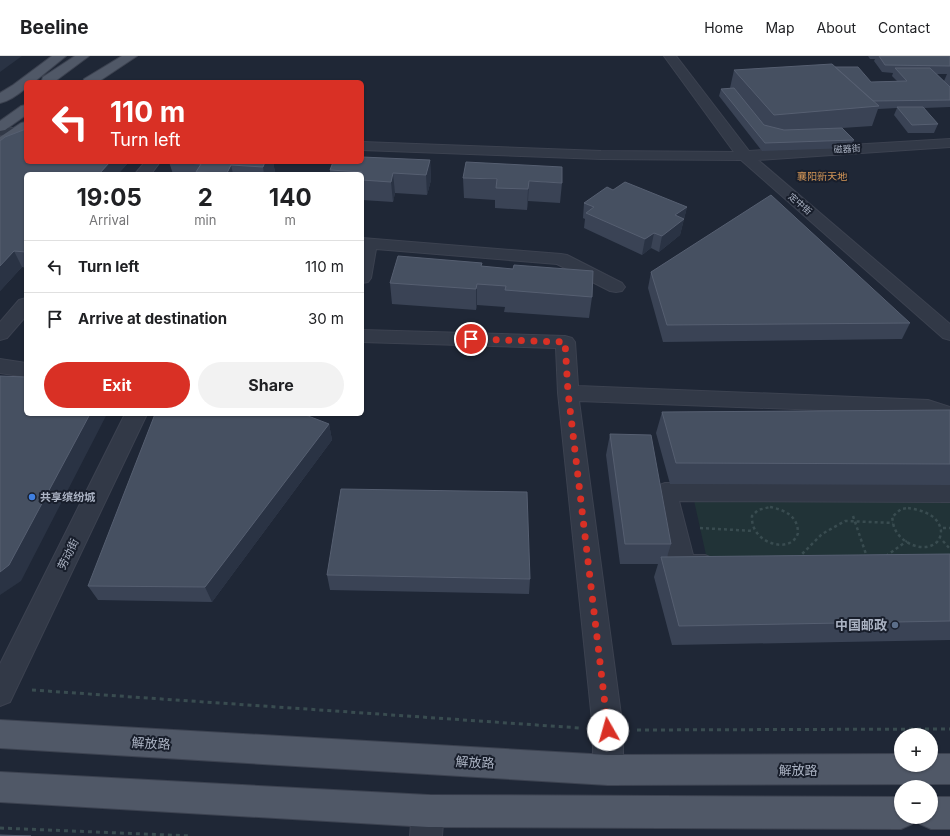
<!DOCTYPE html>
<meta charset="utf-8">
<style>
body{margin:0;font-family:Inter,"Noto Sans SC",sans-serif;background:#f2f2f2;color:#202124;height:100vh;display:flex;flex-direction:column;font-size:15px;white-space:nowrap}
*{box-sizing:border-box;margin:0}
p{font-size:13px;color:#757577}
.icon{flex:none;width:22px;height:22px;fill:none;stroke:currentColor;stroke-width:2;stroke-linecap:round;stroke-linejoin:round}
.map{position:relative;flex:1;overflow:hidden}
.sheet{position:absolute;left:24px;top:116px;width:340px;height:244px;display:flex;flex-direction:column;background:#fff;border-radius:6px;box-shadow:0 1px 3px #0004}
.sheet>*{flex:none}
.guide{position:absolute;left:24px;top:24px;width:340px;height:84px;border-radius:6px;box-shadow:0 1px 3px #0004;background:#d93025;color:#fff;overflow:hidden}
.fabs{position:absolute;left:894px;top:672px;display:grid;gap:8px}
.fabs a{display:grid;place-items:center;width:44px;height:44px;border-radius:50%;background:#fff;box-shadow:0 1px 3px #0004;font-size:20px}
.pin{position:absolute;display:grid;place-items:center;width:34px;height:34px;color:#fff;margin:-17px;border:2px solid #fff;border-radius:50%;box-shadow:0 1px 4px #0007}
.me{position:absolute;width:44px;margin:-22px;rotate:353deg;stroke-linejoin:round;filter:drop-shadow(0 0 3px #0008)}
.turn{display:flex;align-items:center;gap:14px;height:84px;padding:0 20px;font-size:18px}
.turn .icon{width:52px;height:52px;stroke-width:2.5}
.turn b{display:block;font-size:28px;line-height:34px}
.eta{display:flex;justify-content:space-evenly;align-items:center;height:68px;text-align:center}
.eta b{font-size:24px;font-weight:700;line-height:28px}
.button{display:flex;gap:8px;margin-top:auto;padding:8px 20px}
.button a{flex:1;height:46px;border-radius:24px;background:#d93025;color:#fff;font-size:16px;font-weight:700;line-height:46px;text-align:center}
.button a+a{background:#f2f2f2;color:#202124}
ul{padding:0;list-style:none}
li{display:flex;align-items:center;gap:12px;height:52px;padding:0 20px;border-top:1px solid #e0e0e0}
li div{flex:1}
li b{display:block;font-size:15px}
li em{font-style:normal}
header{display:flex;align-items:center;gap:24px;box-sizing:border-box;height:56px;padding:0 20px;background:#fff;border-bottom:1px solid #e0e0e0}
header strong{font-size:19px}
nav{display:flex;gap:22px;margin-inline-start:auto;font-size:14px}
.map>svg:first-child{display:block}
</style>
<header>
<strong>Beeline</strong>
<nav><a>Home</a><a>Map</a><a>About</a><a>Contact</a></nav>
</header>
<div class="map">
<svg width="950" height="780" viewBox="0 0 950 780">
<rect width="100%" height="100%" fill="#1f2736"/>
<path fill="#213337" d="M693 440 950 442V506L708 508Z"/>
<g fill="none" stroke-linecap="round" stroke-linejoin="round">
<g stroke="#3c4250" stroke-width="2">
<path id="minor" d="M664 0H676L749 95 950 83V91L758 104 950 268V284L943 282 741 104 601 103 362 94V86L601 95 734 96Z
M0 71 26 73V81L0 79Z
M145 106H160L151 118H135Z
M362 182 561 198 567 199 622 227 625 231 622 235 616 236 610 235 557 208 376 193 371 222 368 226 362 227Z
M26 242V260L7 282 0 284V266L19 244Z
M362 274 565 280 572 282 575 286 578 330 928 344 950 351V367L926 358 579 345 623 674V714L619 725 608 729 597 725 593 714V674L558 337 556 292 362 286Z
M0 303 26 307V321L0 317Z
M125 358H147L10 646 0 650V608Z
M665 427 950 428V446L679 445 693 499H705L714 503 718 510 714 517C701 522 687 522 674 517L670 510 653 436 657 430Z
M428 739 439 744 444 755 442 780H410L412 755 417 744Z"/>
</g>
<g stroke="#3c4250" stroke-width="2">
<path id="major" d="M52 0H66L34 26H26V32C19 38 9 45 0 47V37L13 29Z
M75 0H89L54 26H43L42 24 43 21Z
M122 0H137L98 26H83L84 23Z
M26 49V59L5 74 0 75V65L21 50Z
M26 66V76L5 91 0 92V81L21 67Z
M0 664 608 699 901 698V709H931V698H950V728L608 729 0 692Z
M0 716 428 739 901 741V761H915L912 768 901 773 428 771 0 746Z
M931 741H950V773H931L920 768 917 761H931Z"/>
</g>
<path stroke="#394c50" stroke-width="2.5" stroke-dasharray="3 3" stroke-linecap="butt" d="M770 451C785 454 798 460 798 477 792 499 750 488 752 460L758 454Z
M908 452C922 454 939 459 941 475 941 478 940 483 937 486 924 498 901 487 895 473 893 470 893 465 892 461L901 453Z
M853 460 867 501
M700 472 754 475
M943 472H950
M943 485 950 493
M886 500 907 485
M798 502 822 478 845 465 893 467"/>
<path stroke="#394c50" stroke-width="3" stroke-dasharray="4 4" stroke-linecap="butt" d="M32 634 580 672
M637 674 950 673
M0 772 191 780"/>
<use href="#minor" fill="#323947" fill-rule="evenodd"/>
<use href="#major" fill="#505867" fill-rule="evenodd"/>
</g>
<path fill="#3a4355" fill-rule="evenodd" d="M868 0H950V51L924 52 938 68 934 77H908L894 59 897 52 878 53 872 70 842 72 854 84 851 92 762 95 719 40 721 33 730 32 734 14 835 11 871 26 897 25 892 20 893 17 882 16 874 5 875 3H870ZM937 18H947L944 25Z
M26 73 129 106 118 118H26V212L22 211 0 235Z
M430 104 431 124 427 139 395 137 393 146 362 144V118H330V114Z
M169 106H273L275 116 274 118H173Z
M463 122 562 127 560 147 528 145 527 154 495 152V144L464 142Z
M613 134 687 151 680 179 659 196 651 192 642 199 584 172 585 163 583 162 584 147Z
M482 210 592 241 589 262 504 256 505 251 477 249 476 254 392 248 390 227Z
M651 216 910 267 902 283 663 286 648 232Z
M950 354V429L670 428 656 377 662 356Z
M329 368 332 384 212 546 98 544 88 530Z
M610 378 671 488 667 501 950 498V584L672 589 654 521 658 508H620L606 399Z
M327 519 530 523 529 538 330 534Z"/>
<path fill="#2a3344" d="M0 0H22L0 16Z
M430 104 431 124 427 139 426 119Z
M110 106H129L118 118H99Z
M265 106H273L275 116 274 118H264L263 111Z
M231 109 233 118H227V117Z
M393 117 395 137 393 146 391 126Z
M529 125 528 145 527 154 528 133Z
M687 151 680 179 659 196 662 180 675 159Z
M654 177 651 192 642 199 645 183Z
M14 195 22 211 0 235V210Z
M477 228V249L476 254V233Z
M90 358H107L21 525 0 539V516Z
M329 368 332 384 212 546 205 531Z"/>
<path fill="#465061" stroke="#565f71" d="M879 0H950V10L885 9Z
M832 8 879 50 774 59 734 14Z
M835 11H858L871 26 907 25 895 12H930L950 31V44L873 45Z
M734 32 764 69 784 74 842 72 854 84 765 87 721 33Z
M897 51H923L938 68 912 69Z
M26 73V106H110L99 118H26V196L14 195 0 210V85L5 81Z
M362 101 430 104 426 119 393 117 391 126 362 124V118H361L362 116 330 114 333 106H362Z
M169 106H265L263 111 231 109 227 117 196 116 201 108Z
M466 106 562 111V127L529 125 528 133 496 132 497 123 463 122Z
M625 126 687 151 675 159 684 163 662 180 654 177 645 183 586 157 594 151 584 147 607 131 613 134Z
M771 139 910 267 667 269 651 216Z
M398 200 482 207 481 210 513 213 514 209 593 215 592 241 505 234 506 230 477 228 476 233 390 227Z
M0 320 26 321V358H90L9 509 0 516Z
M950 354V408L676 407 662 356Z
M155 358H303L329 368 205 531 88 530Z
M610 378 651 379 671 488H625Z
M341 433 527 436 530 523 327 519Z
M950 498V565L679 570 661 501Z
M0 779 31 780H0Z"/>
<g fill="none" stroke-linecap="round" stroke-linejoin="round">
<path stroke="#d93025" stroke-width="7" stroke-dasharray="0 12.6" d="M471 283 565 286 568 336 608 674"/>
</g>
<circle fill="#3f7fe0" stroke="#181e2b" stroke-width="1.5" cx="32" cy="441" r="4"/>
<circle fill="#5c6f8a" stroke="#181e2b" stroke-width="1.5" cx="895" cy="569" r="4"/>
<g text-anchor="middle" stroke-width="4" stroke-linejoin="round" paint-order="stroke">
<g font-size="9" fill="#acb4c4" stroke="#181e2b">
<text transform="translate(847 93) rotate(-3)" y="3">磁器街</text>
<text transform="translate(800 148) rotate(41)" y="3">定中街</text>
</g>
<g font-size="10" fill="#d39657" stroke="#181e2b">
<text x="822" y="124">襄阳新天地</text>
</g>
<g font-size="11" font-weight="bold" fill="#acb4c4" stroke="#181e2b" text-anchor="start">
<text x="40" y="445">共享缤纷城</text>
</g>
<g font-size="11" fill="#acb4c4" stroke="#181e2b">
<text transform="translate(68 498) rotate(-64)" y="4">劳动街</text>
</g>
<g font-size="13" font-weight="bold" fill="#acb4c4" stroke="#181e2b" text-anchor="end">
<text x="887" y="574">中国邮政</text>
</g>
<g font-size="13" fill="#acb4c4" stroke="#181e2b">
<text transform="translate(151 687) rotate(3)" y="5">解放路</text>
<text transform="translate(475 706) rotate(3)" y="5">解放路</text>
<text x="798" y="719">解放路</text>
</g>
</g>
</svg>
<div class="fabs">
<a>+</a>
<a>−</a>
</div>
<div class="pin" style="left:471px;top:283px;background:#d93025"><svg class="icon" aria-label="arrive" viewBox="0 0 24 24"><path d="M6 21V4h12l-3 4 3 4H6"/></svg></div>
<svg class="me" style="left:608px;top:674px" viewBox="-20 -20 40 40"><circle r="19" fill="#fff"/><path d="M0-13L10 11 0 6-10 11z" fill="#d93025"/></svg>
<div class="guide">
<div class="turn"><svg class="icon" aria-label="left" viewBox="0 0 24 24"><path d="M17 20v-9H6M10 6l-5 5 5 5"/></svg><div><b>110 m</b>Turn left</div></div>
</div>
<section class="sheet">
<div class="eta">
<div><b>19:05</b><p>Arrival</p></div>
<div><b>2</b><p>min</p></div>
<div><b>140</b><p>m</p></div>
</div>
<ul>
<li><svg class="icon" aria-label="left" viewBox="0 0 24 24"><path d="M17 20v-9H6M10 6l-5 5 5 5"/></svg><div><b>Turn left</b></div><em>110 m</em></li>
<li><svg class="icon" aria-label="arrive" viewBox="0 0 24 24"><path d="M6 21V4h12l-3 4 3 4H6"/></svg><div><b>Arrive at destination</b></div><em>30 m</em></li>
</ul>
<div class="button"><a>Exit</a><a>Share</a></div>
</section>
</div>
